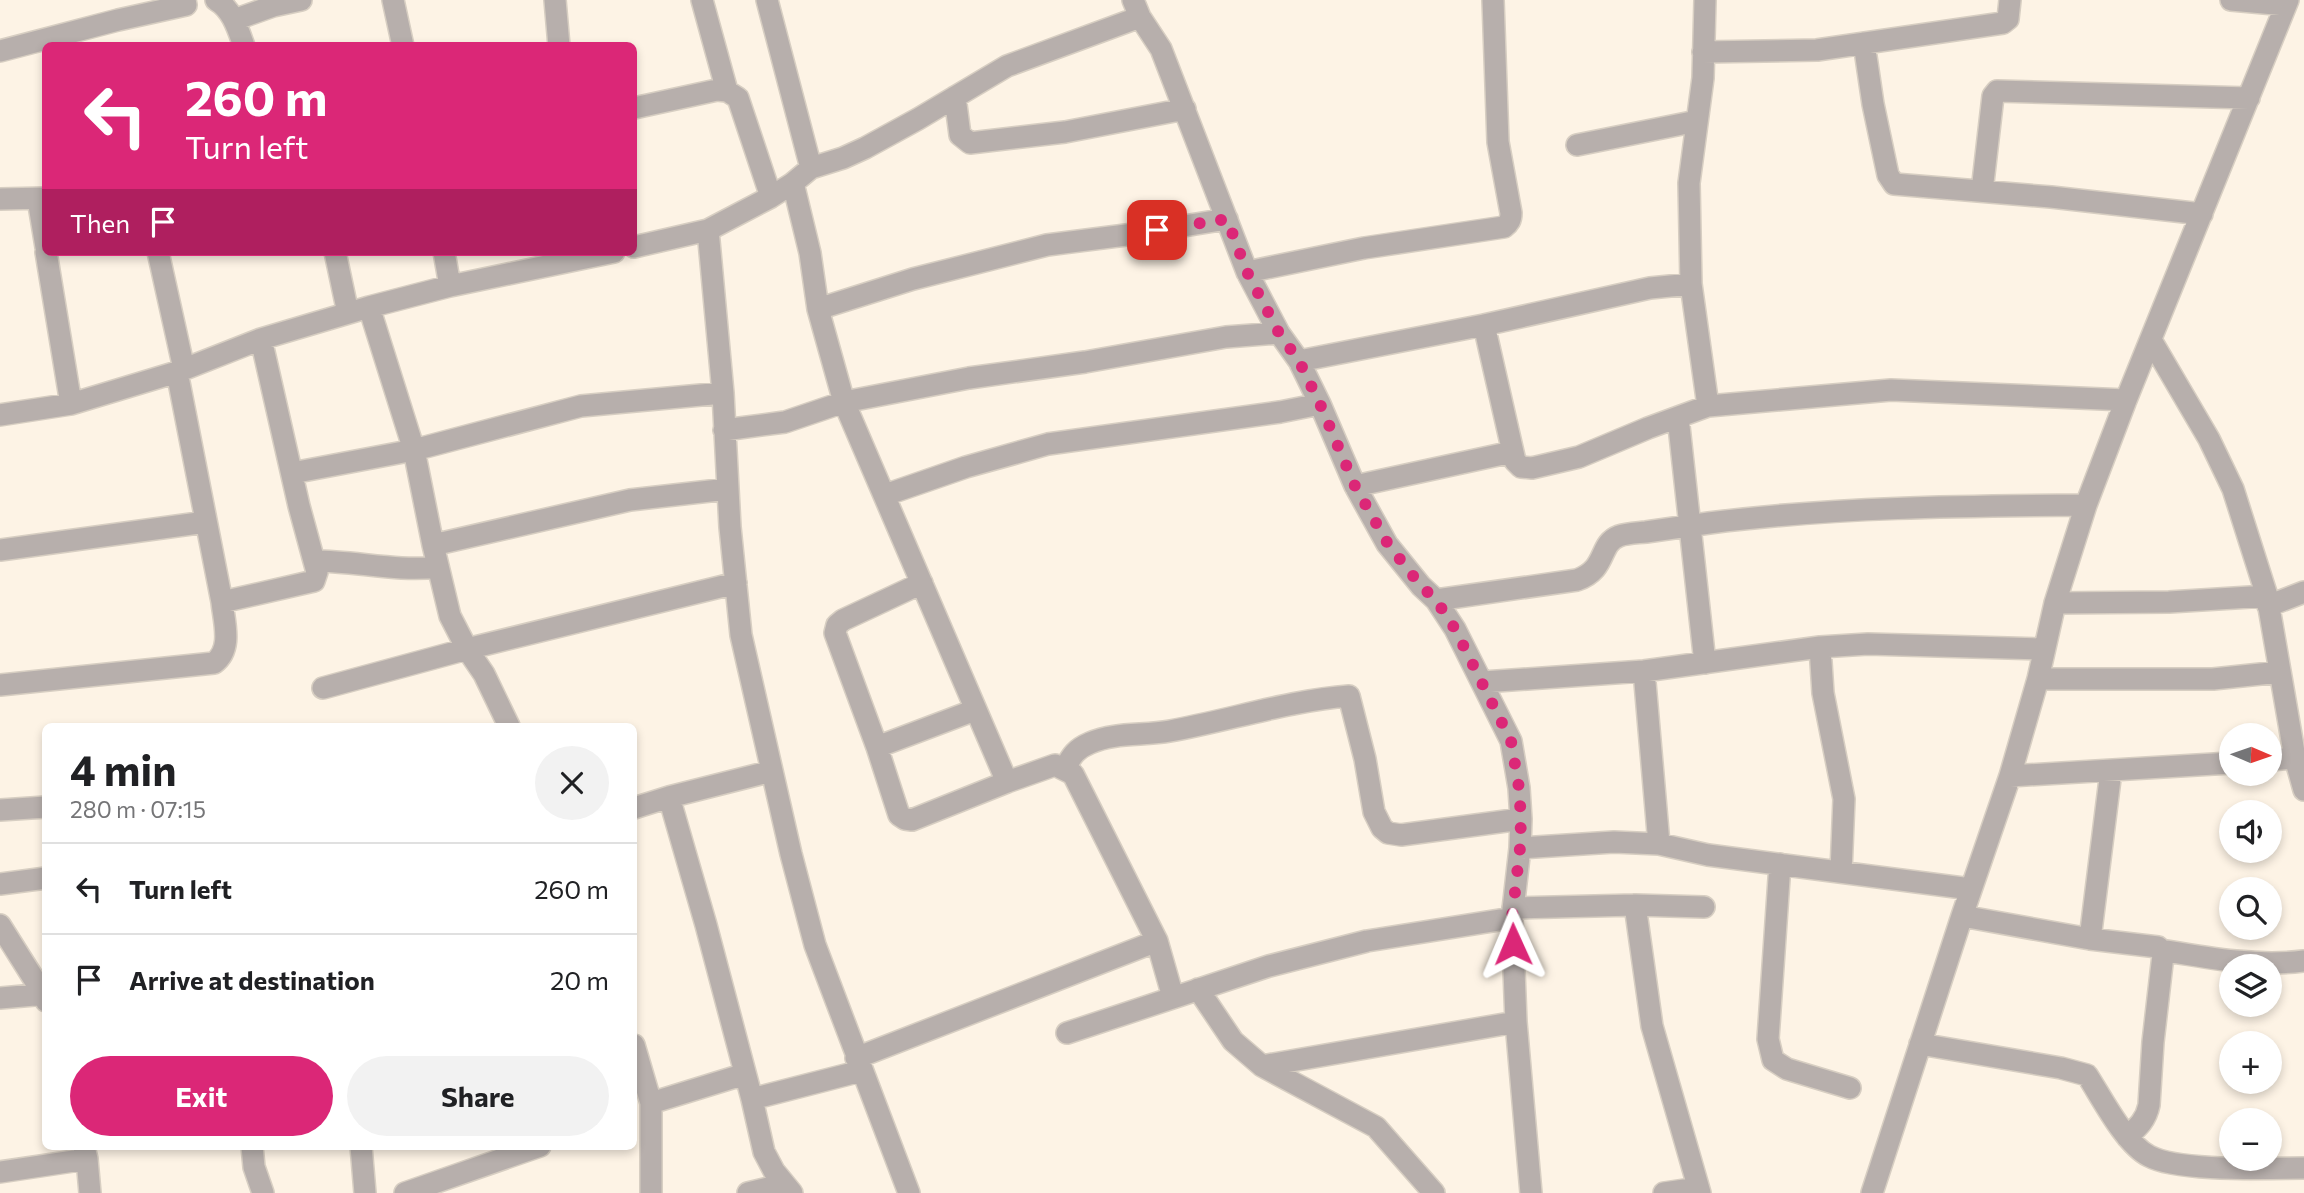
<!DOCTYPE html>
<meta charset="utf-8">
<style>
body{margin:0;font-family:Commissioner,sans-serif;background:#f2f2f2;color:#202124;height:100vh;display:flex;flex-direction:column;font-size:26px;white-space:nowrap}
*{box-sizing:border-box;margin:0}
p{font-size:23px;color:#757577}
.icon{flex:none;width:38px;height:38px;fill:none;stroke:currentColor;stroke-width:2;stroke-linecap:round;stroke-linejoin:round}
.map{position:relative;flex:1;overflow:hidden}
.drawer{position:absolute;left:42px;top:723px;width:595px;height:427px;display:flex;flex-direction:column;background:#fff;border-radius:10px;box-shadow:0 4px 10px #0003}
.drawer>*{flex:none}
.guide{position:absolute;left:42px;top:42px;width:595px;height:214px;border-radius:10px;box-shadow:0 4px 10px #0003;background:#db2777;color:#fff;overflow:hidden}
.needle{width:46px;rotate:92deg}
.controls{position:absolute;left:2219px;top:723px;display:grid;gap:14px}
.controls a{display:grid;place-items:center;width:63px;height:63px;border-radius:50%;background:#fff;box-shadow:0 4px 10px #0003;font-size:35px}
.pin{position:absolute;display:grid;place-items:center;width:60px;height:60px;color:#fff;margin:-30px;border-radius:14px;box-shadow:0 4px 10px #0006}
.me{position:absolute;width:77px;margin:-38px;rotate:359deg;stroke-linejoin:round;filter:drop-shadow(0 0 5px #0008)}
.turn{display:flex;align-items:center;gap:24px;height:147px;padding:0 28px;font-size:32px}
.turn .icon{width:91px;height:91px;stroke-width:2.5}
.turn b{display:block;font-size:49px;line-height:60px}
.then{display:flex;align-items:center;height:66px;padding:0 28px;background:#0003;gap:14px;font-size:26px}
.round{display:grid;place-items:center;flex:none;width:74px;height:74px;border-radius:37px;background:#f2f2f2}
.headline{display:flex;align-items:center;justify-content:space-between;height:119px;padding:0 28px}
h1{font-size:42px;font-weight:700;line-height:52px}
.button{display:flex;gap:14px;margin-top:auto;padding:14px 28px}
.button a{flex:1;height:80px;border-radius:42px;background:#db2777;color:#fff;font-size:28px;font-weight:700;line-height:80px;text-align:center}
.button a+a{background:#f2f2f2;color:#202124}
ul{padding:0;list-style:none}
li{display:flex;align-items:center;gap:21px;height:91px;padding:0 28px;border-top:2px solid #e0e0e0}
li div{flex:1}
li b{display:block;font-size:26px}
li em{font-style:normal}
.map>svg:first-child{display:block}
</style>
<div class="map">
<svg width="2304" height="1193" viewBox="0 0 2304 1193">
<rect width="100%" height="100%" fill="#fdf3e5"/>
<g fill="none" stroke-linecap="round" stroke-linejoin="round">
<g stroke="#d7cec2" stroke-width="24">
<path id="minor" d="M216 0C232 9 238 29 244 46
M393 0 403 46
M555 0 559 46
M702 0 727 91
M767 0 811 168
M1133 0 1140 17 1161 49 1247 272 1279 333 1299 361 1320 404 1355 486 1387 544 1421 586 1436 600 1455 629 1511 741 1519 788 1521 819 1520 848 1512 918 1516 1022 1531 1193
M2231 0 2286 5
M234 20 273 6 301 0
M1864 43 1873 104 1888 175 1894 184 2051 197 2202 214
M0 51 118 20 186 5 185 0
M1703 52 1817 50 2003 23 2008 19 2010 0
M955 97 960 135 970 143 1065 132 1185 109
M634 108 717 90 727 91 738 98 771 197
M1577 145 1697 121
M793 183 810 253 818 309 844 402 1007 782 1055 765 1073 774 1157 941 1173 997
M1982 191 1993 96 1997 91 2249 98
M0 199 46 198
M38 199 46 247
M708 230 723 393 730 527 741 635 791 854 815 945 909 1193
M634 247 708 230 771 197 793 183 811 168 843 158 865 148 918 119 1007 66 1140 17
M46 252 71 404
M158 252 184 369
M335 252 348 313
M444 252 450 286
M1247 272 1364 248 1504 227C1509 223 1511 220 1511 213L1498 142 1493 0
M1691 284 1689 183 1703 78 1705 0
M369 307 414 450 433 545 450 616 467 649 484 674 509 726
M818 309 913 279 1047 245 1134 234 1227 219
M1484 325 1515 461 1521 467 1532 468 1579 457 1648 428 1708 406 1891 390 2126 400
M2151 340 2209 439 2233 489 2267 596 2295 758 2304 790
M1299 361 1484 325 1650 288 1691 284 1708 406
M0 415 71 404 177 372 261 339 369 307 450 286 614 252
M1678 417 1705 663
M724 430 785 422 844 402 969 378 1085 362 1226 337 1279 333
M292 473 414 450 581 406 723 393
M1355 486 1512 452
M885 495 966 467 1048 444 1280 412 1320 404
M433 545 630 500 728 489
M0 550 206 522
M315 561C356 561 397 572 438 567
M922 583 843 620 837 625 835 633 877 747 899 815 905 819 912 820 1007 782
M1436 600 1577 580C1608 569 1598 544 1619 536 1627 533 1637 533 1646 532 1667 529 1688 526 1709 523 1834 507 1961 506 2086 505
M222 602 314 581 317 572 299 506 261 339
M2055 603 2169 602 2267 596
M2268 606 2304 592
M1820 647 1823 693 1844 799 1841 872
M1644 671 1659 844
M2038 679H2213L2280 672
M1483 682 1644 671 1820 647 1868 644 2044 649
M0 685 214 663C233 649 224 622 222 602L177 372
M323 688 467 649 736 583
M877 747 975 710
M2270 760 2295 758
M1065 768C1072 755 1076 749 1090 743 1115 732 1144 736 1170 731 1227 721 1291 700 1349 696L1365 759 1374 812 1382 828 1388 833 1401 835 1521 819
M2010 776 2231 763
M669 797 706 925 752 1099 764 1152 774 1171 792 1193
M634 808 669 797 772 771
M0 810 46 807
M1520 848 1614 842 1659 844 1708 855 1971 889
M1780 864 1768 1039 1773 1060 1787 1069 1850 1088
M0 884 46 878
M1635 905 1652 1026 1700 1193
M1513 908 1635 905 1704 907
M1962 916 2090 939 2158 947 2161 950C2208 958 2257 967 2304 961
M0 925 44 995 46 1001
M2090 939 2111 771
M1198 989 1233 1041 1262 1066 1376 1127 1434 1193
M0 998 46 994
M1067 1033 1269 966 1367 941 1512 918
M1920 1044 2061 1068 2087 1075C2102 1098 2125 1144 2149 1156 2178 1172 2269 1168 2304 1168
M634 1045 651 1103V1193
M856 1058 1157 941
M1262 1066 1516 1022
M752 1099 861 1071
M651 1103 745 1074
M2127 1137C2138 1127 2146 1120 2149 1105L2153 1042 2163 955 2161 950
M252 1146 254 1167 263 1193
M361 1146 365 1193
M84 1147 87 1159 90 1193
M0 1172 87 1159
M405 1193 540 1146
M748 1193 784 1184
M1664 1193 1698 1188
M1872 1193 1962 916 2010 776 2038 679 2055 603 2086 505 2126 400 2288 0"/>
</g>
<use href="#minor" stroke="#b7afac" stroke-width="21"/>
</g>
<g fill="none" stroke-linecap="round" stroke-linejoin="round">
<path stroke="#db2777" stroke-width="12" stroke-dasharray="0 21.6" d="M1157 230 1227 219 1247 272 1279 333 1299 361 1320 404 1355 486 1388 544 1421 586 1436 600 1455 629 1511 741 1519 788 1521 819 1520 848 1512 918 1513 944"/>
</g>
</svg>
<div class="controls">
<a><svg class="needle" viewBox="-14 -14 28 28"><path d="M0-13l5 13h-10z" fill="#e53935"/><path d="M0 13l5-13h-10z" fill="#757577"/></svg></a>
<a><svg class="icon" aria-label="sound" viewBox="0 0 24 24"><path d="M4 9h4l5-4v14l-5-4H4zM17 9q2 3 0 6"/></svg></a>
<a><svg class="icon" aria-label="search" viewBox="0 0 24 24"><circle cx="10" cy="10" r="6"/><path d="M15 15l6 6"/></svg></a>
<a><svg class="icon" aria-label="layers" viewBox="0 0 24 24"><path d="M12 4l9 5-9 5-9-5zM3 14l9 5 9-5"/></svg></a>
<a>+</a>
<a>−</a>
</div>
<div class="pin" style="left:1157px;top:230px;background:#d93025"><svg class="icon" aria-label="arrive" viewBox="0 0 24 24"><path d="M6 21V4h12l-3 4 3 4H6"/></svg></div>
<svg class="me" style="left:1513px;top:944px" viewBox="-20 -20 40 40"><path d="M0-17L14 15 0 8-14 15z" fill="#db2777" stroke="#fff" stroke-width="4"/></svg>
<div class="guide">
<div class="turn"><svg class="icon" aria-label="left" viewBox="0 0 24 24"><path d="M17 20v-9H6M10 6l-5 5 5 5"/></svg><div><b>260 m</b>Turn left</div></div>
<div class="then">Then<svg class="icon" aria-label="arrive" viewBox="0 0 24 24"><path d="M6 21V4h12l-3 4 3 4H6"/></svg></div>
</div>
<section class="drawer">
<div class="headline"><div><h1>4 min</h1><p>280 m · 07:15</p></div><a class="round"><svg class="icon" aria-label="close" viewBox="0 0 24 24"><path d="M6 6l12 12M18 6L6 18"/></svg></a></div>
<ul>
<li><svg class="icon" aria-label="left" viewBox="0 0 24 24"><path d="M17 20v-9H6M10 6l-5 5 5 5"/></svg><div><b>Turn left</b></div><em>260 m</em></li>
<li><svg class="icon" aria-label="arrive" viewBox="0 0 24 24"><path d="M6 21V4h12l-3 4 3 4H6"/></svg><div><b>Arrive at destination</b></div><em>20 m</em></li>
</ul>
<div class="button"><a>Exit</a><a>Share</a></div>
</section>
</div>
